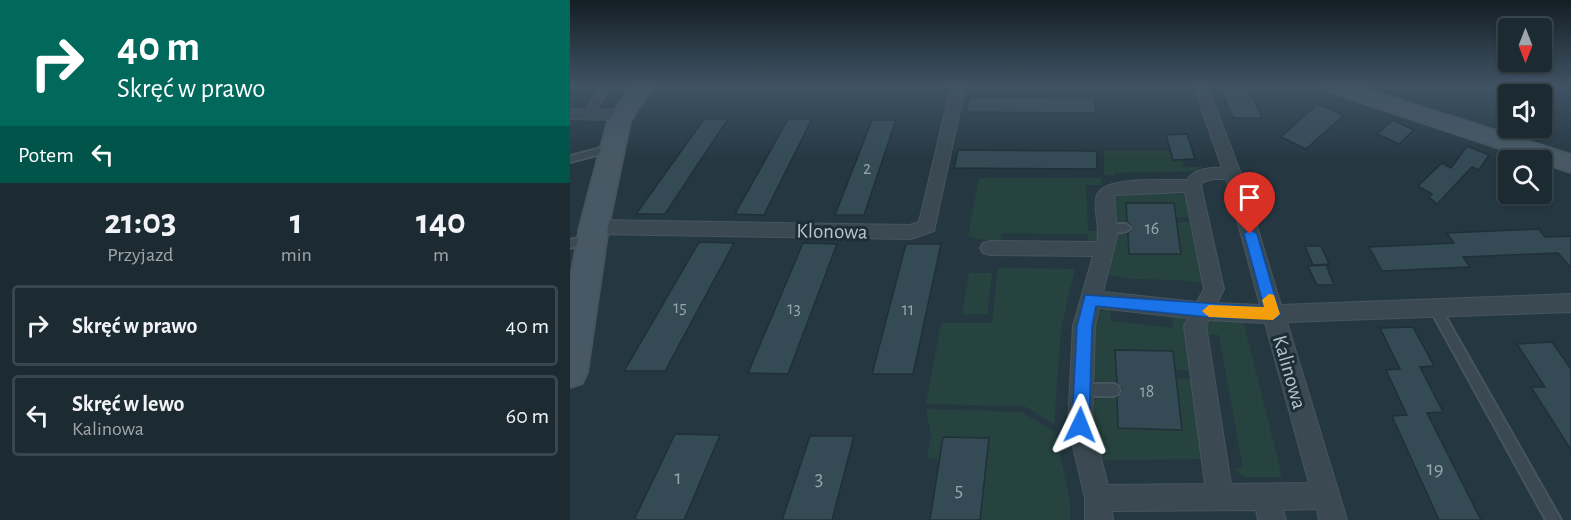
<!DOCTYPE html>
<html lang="pl">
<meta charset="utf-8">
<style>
body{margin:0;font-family:"Alegreya Sans",sans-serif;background:#25323a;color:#f1f3f6;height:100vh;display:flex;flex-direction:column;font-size:22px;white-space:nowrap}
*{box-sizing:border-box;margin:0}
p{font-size:20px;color:#a0a7ac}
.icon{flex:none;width:33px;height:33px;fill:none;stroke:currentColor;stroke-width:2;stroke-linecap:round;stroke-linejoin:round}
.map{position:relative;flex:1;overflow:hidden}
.side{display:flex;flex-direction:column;background:#1c2a32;width:570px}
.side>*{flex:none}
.guide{background:#00695c;color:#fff;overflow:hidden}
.needle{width:39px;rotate:180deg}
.fabs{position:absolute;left:928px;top:18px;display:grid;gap:12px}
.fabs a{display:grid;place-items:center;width:54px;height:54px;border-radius:6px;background:#1c2a32;box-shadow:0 2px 4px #0004,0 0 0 2px #3a464d;font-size:30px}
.pin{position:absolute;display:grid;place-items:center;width:51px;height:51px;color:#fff;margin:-62px -26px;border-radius:50% 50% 50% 0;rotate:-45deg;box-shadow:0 0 6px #0007}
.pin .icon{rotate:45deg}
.me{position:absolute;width:66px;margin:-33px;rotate:2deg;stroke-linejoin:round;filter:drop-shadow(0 0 4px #0008)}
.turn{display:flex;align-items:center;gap:21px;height:126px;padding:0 18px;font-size:27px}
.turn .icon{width:78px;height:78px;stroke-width:2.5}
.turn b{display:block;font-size:42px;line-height:51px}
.then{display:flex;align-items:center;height:57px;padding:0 18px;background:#0003;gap:12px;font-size:22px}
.eta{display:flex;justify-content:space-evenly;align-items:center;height:102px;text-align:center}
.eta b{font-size:36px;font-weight:700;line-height:42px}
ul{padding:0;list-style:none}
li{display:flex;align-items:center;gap:18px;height:81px;margin:0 12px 9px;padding:0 6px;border:3px solid #3a464d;border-radius:6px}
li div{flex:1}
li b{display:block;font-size:22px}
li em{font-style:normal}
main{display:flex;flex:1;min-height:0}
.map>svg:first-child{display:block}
</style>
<main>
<section class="side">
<div class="guide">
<div class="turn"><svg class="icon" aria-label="right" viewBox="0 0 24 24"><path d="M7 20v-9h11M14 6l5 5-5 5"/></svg><div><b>40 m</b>Skręć w prawo</div></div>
<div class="then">Potem<svg class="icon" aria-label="left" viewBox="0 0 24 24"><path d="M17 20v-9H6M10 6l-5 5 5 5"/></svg></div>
</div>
<div class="eta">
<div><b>21:03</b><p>Przyjazd</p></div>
<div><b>1</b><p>min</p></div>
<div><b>140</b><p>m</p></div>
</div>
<ul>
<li><svg class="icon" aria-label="right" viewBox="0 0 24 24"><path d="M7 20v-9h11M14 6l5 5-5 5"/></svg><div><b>Skręć w prawo</b></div><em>40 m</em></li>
<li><svg class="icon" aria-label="left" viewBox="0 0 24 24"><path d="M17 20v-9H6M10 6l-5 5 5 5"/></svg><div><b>Skręć w lewo</b><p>Kalinowa</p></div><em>60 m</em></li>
</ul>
</section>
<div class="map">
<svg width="1001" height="520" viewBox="0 0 1001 520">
<rect width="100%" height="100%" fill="#253842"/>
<path fill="#274340" d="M534 151H600L603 160H612L613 167H632L625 171 543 173 544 176 534 175Z
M409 178H531V185H516L518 231H531L528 241 519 244 518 234 431 233 430 243 398 236Z
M550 193 612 194 619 198 624 217H606L603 203H556L557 225 545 222 543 198Z
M606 222H625L636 284C602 275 567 285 534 273L546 233 558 231 560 254H611Z
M428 268 505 269 491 328 484 424 454 406 356 404 371 323H422Z
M399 273H422L417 314H392Z
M540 308 541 321 603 328 602 314 609 315 617 322 623 370H605L603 351H545L547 385 529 383 523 378 524 321 527 313Z
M643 321H673L712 477H674L663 468H673L649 335 633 334 635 326Z
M606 379H625L635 459 529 460 519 414 523 401 533 396H547L548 428 612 430Z
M356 409 451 412 485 432 500 501V520H410L419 438 373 437 370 459H360L357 455 361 436Z"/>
<path fill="#344b56" stroke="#203039" stroke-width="1.5" d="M650 87H678L692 118H663Z
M399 97 525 98V113L396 112Z
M747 104 774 115 736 149 711 137Z
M134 119H158L95 214H66Z
M218 119H242L194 215 165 214Z
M302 120H326L294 215H265Z
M823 120 844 130 829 144 807 134Z
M617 134 625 159 603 160 596 135Z
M897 146 919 155 909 170 902 167 867 204 859 197 862 194 848 186 872 163 881 168Z
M388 150 527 151V169L384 168Z
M556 203H604L611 254H559L558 233 563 228 557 222Z
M969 229 975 237 1001 236V268L988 253 893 257 900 267 812 271 799 247 884 243 877 233Z
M129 242 164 243 95 371H54Z
M233 243 267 244 218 374 178 373Z
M336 244H371L343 374H302Z
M735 246H751L759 264 743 265Z
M756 265 764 285H747L738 266Z
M843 327 864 366 850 367 873 412 857 413 911 520H869L822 416 837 415 816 370 830 369 810 328Z
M982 342 1001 369V450L961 387H975L947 344Z
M545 350 603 351 612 430 548 428 547 397 552 389 547 383Z
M105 434 150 435 114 520H64Z
M240 436H284L262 520H212Z
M373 437 419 438 410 520H360Z"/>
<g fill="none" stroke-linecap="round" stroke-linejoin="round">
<g stroke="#46555e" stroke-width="4">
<path id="lane" d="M30 90H36L37 92 21 116H15L14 114Z
M43 145 47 148 46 150 0 162V156Z
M538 224H556L561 228C555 234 539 234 533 228Z
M20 235 25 239 24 242 0 248V240Z
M865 303 869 305 991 520H976L861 311 859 308 861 305Z
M512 384H544L548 386 550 390 548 394 544 396H512L508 394 506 390 508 386Z"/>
</g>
<g stroke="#46555e" stroke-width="2">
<path id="street" d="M381 87H395L364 231 341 239 24 234 17 232 15 227 17 222 24 220 340 225 349 222Z
M624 87H638L671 174 711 305 1001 294V312L717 322 777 520H749L747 509 713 510 716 520H688L686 510 542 511 543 520H515V498L498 425 503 326 523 256 420 255 413 253 410 248 413 243 420 241 527 242C531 227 522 208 527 195 534 175 598 181 617 180 624 169 640 167 652 168ZM643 179H656L690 305 647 303 654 289 631 186 633 182ZM615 192 634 289 627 302 533 292 547 236 544 195ZM529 308 618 318 614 326 635 484 538 485 522 425 525 326ZM639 320 695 323 739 483 661 484 636 326Z
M0 109 51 110 59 115 51 120 0 119Z"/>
</g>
<g stroke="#46555e" stroke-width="4">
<path id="secondary" d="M61 87H82L60 121 38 227 17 372 12 383 0 387V283L10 227 38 121Z
M755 87H787L1001 155V172L759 91Z"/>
</g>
<use href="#lane" fill="#3a4952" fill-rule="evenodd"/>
<use href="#street" fill="#3a4952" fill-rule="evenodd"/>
<use href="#secondary" fill="#485965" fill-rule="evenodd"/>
</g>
<linearGradient id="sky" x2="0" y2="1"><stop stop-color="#141f24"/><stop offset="0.54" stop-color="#405365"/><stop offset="1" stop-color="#405365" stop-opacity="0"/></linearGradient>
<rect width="1001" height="160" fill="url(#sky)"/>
<path fill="#1a73e8" stroke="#114b97" stroke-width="1.5" d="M680 229 687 234 710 314 708 318H648L526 306 522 326 519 425 516 431 510 433 504 431 502 425 507 326 515 295 694 307 674 234Z"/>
<path fill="#f59e0b" d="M699 294 704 295 710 314 703 320 639 317 632 311 639 305 694 307 692 300Z"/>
<g text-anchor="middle" stroke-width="6" stroke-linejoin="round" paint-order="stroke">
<g font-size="18" fill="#95a4ad">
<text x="297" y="174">2</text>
<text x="582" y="234">16</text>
<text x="110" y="313">15</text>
<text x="224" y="314">13</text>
<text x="338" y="315">11</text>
<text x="577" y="397">18</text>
</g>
<g font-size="21" fill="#b7c4cc" stroke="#1e2e37">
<text transform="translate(262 231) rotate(1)" y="7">Klonowa</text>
<text transform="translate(720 372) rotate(74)" y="7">Kalinowa</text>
</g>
<g font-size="21" fill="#95a4ad">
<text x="865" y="475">19</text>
<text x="108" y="484">1</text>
<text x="249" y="485">3</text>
<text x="389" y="496">5</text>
</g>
</g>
</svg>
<div class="fabs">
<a><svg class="needle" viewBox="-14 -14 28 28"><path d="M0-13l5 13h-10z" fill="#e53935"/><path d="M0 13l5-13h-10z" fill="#a0a7ac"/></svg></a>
<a><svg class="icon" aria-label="sound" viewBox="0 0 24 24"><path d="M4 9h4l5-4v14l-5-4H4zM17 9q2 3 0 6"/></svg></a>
<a><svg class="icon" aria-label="search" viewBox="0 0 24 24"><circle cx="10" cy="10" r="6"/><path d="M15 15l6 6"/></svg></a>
</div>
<div class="pin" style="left:680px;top:234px;background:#d93025"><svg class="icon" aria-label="arrive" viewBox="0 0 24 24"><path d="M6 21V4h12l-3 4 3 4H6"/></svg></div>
<svg class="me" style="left:510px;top:425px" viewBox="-20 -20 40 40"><path d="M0-17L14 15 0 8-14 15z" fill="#1a73e8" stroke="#fff" stroke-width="4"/></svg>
</div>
</main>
